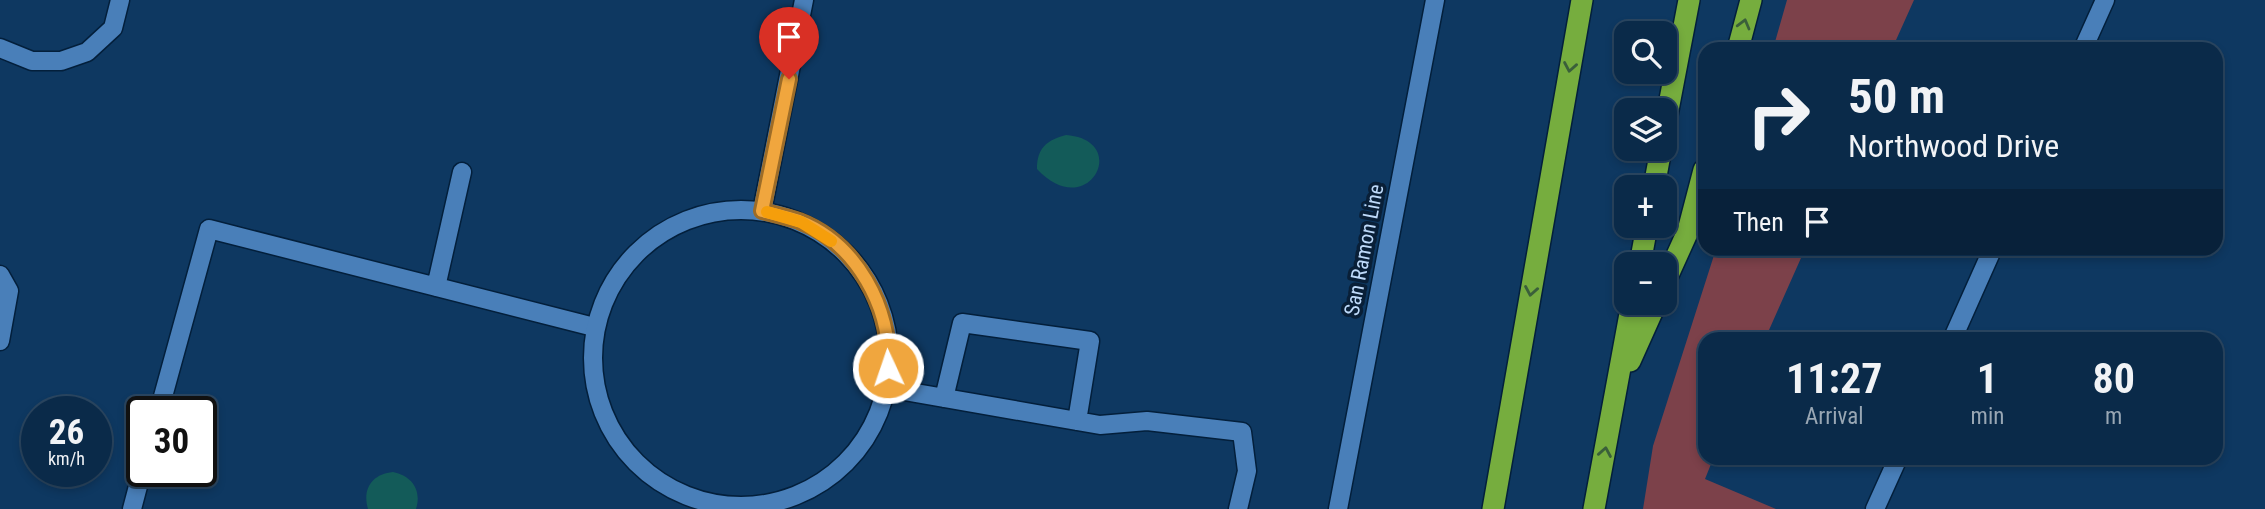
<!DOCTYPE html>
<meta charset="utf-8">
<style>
body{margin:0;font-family:"Roboto Condensed",sans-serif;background:#183653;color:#f1f3f6;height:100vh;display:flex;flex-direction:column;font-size:26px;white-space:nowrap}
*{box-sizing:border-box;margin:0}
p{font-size:23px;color:#99a7b4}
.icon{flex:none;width:38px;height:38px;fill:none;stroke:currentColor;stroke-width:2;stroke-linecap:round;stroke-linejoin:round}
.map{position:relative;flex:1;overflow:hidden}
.side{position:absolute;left:1698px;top:332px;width:525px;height:133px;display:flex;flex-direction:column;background:#0a2a49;border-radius:21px;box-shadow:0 4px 10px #0003,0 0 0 2px #2a4661}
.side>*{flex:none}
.guide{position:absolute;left:1698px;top:42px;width:525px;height:214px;border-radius:21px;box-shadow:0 4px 10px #0003,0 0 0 2px #2a4661;background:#0a2a49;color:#f1f3f6;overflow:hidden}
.buttons{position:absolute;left:1614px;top:21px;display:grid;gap:14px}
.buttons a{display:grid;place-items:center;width:63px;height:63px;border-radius:14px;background:#0a2a49;box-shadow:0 4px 10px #0003,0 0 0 2px #2a4661;font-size:35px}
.speed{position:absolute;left:21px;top:396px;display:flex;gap:14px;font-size:35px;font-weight:700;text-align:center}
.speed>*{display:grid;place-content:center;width:91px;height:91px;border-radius:50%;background:#0a2a49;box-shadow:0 4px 10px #0003,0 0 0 2px #2a4661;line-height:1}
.speed small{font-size:18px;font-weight:400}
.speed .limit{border:4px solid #111;border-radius:10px;background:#fff;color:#111}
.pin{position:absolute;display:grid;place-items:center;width:60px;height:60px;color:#fff;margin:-72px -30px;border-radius:50% 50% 50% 0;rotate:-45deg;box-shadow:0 0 7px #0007}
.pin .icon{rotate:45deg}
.me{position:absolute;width:77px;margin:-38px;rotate:357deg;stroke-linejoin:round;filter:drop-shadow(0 0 5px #0008)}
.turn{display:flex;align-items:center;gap:24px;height:147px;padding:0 35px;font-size:32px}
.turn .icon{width:91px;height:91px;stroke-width:2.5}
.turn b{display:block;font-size:49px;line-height:60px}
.then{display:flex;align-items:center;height:66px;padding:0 35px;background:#0003;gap:14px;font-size:26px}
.eta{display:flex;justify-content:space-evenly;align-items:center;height:119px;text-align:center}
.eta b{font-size:42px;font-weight:700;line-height:49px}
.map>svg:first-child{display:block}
</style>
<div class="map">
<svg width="2265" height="509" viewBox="0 0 2265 509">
<rect width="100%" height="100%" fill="#0e3861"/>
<path fill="#7c414a" d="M1787 0H1914L1892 49H1773Z
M1716 249H1805L1765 339 1704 340V458L1713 459 1705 479 1776 509H1643L1653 446Z"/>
<path fill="#135b59" d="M1066 135C1132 140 1088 224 1037 169 1037 148 1047 140 1066 135Z
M393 472C412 476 422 490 416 509H368C362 489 372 474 393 472Z"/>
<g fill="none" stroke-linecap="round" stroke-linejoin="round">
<g stroke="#031f3b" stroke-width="21">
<path id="lane" d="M436 287 462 172
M887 388 1100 425 1147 421 1242 432 1247 471 1238 509
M944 398 962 323 1090 341 1077 421
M159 411 209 229 594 327
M132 509 142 471
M1338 509 1435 0"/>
</g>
<g stroke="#031f3b" stroke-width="21">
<path id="street" d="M0 48 32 61H61L87 52 113 28 120 0
M2083 49 2105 0
M593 358a148 148 0 1 1 296 0a148 148 0 1 1-296 0Z
M762 211 804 0
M0 275 9 291 0 341
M1952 340 1993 248
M1875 509 1898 458"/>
</g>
<g stroke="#031f3b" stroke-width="24">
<path id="highway" d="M1738 49 1751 0
M1664 131 1689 0
M1654 187 1661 149
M1640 264 1647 226
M1664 284 1688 231 1704 170
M1630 361 1656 303
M1493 509 1582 0
M1594 509 1632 303"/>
</g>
<use href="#lane" stroke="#497fb9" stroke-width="18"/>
<use href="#street" stroke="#497fb9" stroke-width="18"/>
<use href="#highway" stroke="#76ad3e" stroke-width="21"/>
</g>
<defs><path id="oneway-chevron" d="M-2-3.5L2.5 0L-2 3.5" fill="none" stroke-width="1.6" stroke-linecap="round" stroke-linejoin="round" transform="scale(1.75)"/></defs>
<g stroke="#3a5f3a">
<use href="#oneway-chevron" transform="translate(1744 24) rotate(-75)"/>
<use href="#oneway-chevron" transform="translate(1570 67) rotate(100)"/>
<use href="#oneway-chevron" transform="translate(1531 291) rotate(100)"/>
<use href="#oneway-chevron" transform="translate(1605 452) rotate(-80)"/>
</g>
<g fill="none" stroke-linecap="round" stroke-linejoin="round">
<g stroke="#9c6c28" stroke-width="18">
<path id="route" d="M789 79 762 211C774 214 787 217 799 221 856 243 892 308 888 368"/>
</g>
<use href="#route" stroke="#f0a63e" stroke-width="12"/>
<path stroke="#f59e0b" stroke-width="12" d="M767 212 801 222 831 241"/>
</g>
<g text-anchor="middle" stroke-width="7" stroke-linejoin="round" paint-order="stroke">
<g font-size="21" fill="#bdd9f9" stroke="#091f37">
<text transform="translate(1364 250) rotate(-79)" y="7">San Ramon Line</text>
</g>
</g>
</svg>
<div class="buttons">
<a><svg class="icon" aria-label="search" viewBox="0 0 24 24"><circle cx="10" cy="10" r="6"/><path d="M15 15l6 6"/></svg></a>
<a><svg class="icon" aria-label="layers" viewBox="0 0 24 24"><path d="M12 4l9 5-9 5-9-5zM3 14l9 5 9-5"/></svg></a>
<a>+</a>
<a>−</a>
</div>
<div class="speed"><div>26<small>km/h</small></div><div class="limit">30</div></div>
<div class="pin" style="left:789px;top:79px;background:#d93025"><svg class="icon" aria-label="arrive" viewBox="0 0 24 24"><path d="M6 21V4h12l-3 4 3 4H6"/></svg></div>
<svg class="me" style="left:888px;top:368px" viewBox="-20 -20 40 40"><circle r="17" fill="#f0a63e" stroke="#fff" stroke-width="3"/><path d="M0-11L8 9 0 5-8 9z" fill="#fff"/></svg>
<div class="guide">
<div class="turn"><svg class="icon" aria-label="right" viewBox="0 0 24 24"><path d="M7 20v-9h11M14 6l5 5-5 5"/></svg><div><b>50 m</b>Northwood Drive</div></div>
<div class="then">Then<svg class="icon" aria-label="arrive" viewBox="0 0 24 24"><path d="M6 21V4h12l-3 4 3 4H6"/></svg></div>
</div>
<section class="side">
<div class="eta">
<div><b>11:27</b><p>Arrival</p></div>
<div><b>1</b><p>min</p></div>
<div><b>80</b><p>m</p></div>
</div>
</section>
</div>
